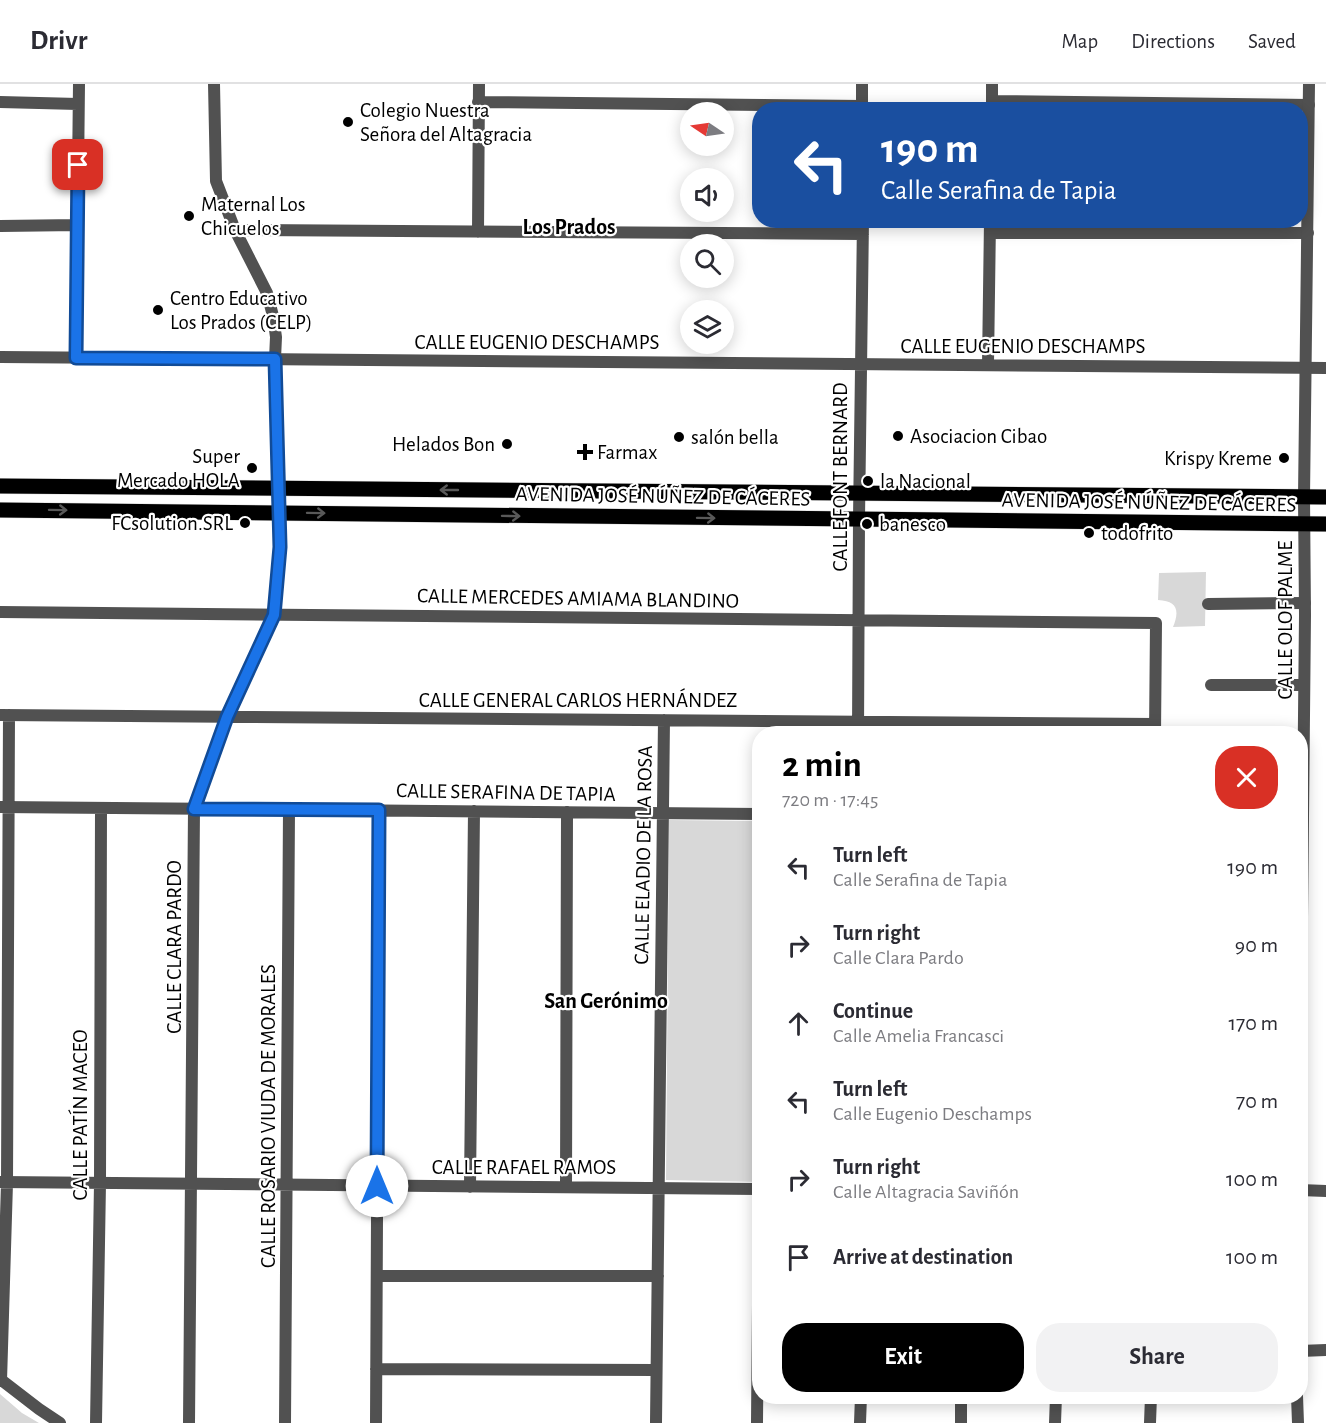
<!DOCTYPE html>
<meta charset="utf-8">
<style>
body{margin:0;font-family:"Alegreya Sans",sans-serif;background:#f2f2f3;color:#2b2b33;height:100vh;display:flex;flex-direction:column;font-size:22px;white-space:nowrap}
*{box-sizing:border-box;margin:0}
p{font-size:20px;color:#7c7c81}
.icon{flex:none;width:33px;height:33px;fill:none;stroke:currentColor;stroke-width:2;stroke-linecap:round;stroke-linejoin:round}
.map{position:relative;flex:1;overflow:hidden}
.panel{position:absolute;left:752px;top:642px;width:556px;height:678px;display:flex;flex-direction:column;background:#fff;border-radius:24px;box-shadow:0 3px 15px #0003}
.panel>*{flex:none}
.hud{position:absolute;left:752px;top:18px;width:556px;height:126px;border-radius:24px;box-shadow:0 3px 15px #0003;background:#1a4fa0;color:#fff;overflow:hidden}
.needle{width:39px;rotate:283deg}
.controls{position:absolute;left:680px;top:18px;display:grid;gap:12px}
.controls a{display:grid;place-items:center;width:54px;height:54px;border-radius:50%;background:#fff;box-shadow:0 3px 15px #0003;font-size:30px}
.pin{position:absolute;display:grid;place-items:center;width:51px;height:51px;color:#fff;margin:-26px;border-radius:12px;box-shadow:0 3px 9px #0006}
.me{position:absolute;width:66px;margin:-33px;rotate:0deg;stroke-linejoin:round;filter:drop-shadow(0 0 4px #0008)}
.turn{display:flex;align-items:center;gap:21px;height:126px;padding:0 30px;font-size:27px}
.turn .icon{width:78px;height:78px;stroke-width:2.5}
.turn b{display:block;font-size:42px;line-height:51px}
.round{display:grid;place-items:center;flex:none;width:63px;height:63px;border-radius:24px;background:#f2f2f3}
.headline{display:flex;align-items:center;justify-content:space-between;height:102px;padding:0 30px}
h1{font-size:36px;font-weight:700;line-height:45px;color:#000}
.action{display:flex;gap:12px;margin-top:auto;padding:12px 30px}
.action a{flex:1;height:69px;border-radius:24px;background:#000;color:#fff;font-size:24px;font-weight:700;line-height:69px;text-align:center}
.action a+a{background:#f2f2f3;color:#2b2b33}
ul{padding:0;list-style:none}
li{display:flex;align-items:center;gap:18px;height:78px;padding:0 30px}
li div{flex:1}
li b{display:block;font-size:22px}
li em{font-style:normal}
header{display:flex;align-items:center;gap:36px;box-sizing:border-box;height:84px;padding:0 30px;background:#fff;border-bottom:2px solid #e1e1e2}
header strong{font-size:28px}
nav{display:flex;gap:33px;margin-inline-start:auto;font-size:21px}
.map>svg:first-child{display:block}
</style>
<header>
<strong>Drivr</strong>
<nav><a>Map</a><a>Directions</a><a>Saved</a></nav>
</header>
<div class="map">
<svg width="1326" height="1339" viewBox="0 0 1326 1339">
<rect width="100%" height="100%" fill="#fff"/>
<path fill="#d8d8d8" d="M1206 488 1205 542 1173 543C1180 526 1177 517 1158 516L1159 489Z
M669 736 759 737V1098L666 1096Z
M0 1310 22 1329 39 1339H0Z"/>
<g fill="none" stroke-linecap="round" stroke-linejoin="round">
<g stroke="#dbdbdb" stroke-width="16">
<path id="primary" d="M0 402 1326 413
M0 426 1326 440"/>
</g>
<path stroke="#515151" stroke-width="12" d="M992 17 1309 21
M0 18 78 20
M478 18 862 22
M862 26V0
M992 26V0
M0 142 78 141
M235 146 863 150
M478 148 479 0
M990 149H1308
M0 273 1326 284
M76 274 79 0
M988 281 990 136
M1208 520 1305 519
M0 528 1156 539 1155 650
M1211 601H1304
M0 631 1155 640
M858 650 859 435 863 136
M0 723 759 730
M0 1098 759 1105 757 1339
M470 1103 474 727
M566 1103 567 728
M377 1192H658
M1300 1267 1326 1266
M376 1285 656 1286
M0 1295 39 1325 60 1339
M1 1297 7 1099 9 631
M96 1339 100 1099 101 724
M189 1339 194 725 227 633 274 531 280 463 278 405
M285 1339 289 726
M376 1339 379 726
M656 1339 664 636
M860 1339 861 1312
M961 1339V1312
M1055 1339 1056 1312
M1150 1339 1151 1312"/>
<path stroke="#515151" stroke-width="12" d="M214 0 216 97 235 146 267 209 273 232 276 253 275 275 278 405
M1300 1035 1305 531 1304 413 1309 0
M1300 1106 1326 1107
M1297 1312 1298 1339"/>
<use href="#primary" stroke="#000" stroke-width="15"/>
</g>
<defs><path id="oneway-shaft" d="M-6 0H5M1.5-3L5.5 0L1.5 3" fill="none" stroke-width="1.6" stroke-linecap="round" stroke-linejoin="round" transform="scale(1.5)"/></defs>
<g stroke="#595959">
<use href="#oneway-shaft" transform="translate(449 406) rotate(-180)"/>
<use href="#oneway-shaft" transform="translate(58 426) rotate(1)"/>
<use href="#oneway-shaft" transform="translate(316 429) rotate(1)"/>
<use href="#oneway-shaft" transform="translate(511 432) rotate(1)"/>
<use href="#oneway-shaft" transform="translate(706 434) rotate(1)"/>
</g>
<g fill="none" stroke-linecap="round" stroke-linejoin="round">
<g stroke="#114b97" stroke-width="15">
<path id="route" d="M78 81 76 274 275 275 280 463 274 531 227 633 194 725 379 726 377 1102"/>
</g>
<use href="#route" stroke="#1a73e8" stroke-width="10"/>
</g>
<g fill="#000" stroke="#fff" stroke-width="2">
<circle cx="348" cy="38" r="6"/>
<circle cx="189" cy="132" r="6"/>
<circle cx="158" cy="226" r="6"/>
<circle cx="898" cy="352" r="6"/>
<circle cx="679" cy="353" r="6"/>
<circle cx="507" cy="360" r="6"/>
<path d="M582 359h6v6h6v6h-6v6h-6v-6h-6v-6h6z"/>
<circle cx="1284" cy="374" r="6"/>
<circle cx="252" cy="384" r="6"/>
<circle cx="868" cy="397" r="6"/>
<circle cx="245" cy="439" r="6"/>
<circle cx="867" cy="440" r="6"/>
<circle cx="1089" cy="449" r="6"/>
</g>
<g text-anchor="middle" stroke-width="4.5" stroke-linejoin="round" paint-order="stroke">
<g font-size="21" fill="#000" stroke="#fff" text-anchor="start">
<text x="360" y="33">Colegio Nuestra<tspan x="360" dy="24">Señora del Altagracia</tspan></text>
<text x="201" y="127">Maternal Los<tspan x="201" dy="24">Chicuelos</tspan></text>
<text x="170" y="221">Centro Educativo<tspan x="170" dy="24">Los Prados (CELP)</tspan></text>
<text x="910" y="359">Asociacion Cibao</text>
<text x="691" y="360">salón bella</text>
<text x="495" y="367" text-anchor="end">Helados Bon</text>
<text x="597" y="375">Farmax</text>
<text x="240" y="379" text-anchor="end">Super<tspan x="240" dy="24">Mercado HOLA</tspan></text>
<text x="1272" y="381" text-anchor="end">Krispy Kreme</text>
<text x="880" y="404">la Nacional</text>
<text x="233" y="446" text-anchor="end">FCsolution.SRL</text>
<text x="879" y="447">banesco</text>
<text x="1101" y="456">todofrito</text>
</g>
<g font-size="21" fill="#000" stroke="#fff">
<text x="537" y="265">CALLE EUGENIO DESCHAMPS</text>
<text x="1023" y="269">CALLE EUGENIO DESCHAMPS</text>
<text transform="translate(840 393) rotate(-90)" y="7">CALLE FONT BERNARD</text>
<text transform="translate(663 412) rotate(1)" y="7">AVENIDA JOSÉ NÚÑEZ DE CÁCERES</text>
<text transform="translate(1149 418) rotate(1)" y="7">AVENIDA JOSÉ NÚÑEZ DE CÁCERES</text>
<text transform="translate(578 514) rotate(1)" y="7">CALLE MERCEDES AMIAMA BLANDINO</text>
<text transform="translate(1285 536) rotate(-90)" y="7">CALLE OLOF PALME</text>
<text x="578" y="623">CALLE GENERAL CARLOS HERNÁNDEZ</text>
<text transform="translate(506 708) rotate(1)" y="7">CALLE SERAFINA DE TAPIA</text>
<text transform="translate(643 771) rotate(-89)" y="7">CALLE ELADIO DE LA ROSA</text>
<text transform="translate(174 863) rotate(-90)" y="7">CALLE CLARA PARDO</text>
<text transform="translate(80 1031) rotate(-90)" y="7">CALLE PATÍN MACEO</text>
<text transform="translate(268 1032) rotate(-90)" y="7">CALLE ROSARIO VIUDA DE MORALES</text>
<text x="524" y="1090">CALLE RAFAEL RAMOS</text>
</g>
<g font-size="22" font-weight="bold" fill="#000" stroke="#fff">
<text x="569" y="150">Los Prados</text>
<text x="606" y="924">San Gerónimo</text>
</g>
</g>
</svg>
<div class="controls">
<a><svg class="needle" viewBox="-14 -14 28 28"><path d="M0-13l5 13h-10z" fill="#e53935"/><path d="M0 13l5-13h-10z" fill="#7c7c81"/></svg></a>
<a><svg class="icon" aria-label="sound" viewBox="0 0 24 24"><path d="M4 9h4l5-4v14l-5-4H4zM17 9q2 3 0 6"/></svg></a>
<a><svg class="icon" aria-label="search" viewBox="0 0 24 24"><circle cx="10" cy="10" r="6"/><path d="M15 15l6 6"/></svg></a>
<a><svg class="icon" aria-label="layers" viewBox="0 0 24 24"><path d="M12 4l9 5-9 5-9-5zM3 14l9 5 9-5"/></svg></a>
</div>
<div class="pin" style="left:78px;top:81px;background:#d93025"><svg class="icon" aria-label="arrive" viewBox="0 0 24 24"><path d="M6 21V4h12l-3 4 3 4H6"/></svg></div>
<svg class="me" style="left:377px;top:1102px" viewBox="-20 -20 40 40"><circle r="19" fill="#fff"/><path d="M0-13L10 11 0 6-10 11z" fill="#1a73e8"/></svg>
<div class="hud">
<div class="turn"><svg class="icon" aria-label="left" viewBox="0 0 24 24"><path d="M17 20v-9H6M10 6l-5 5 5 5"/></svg><div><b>190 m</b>Calle Serafina de Tapia</div></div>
</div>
<section class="panel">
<div class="headline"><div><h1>2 min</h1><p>720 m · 17:45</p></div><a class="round" style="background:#d93025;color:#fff"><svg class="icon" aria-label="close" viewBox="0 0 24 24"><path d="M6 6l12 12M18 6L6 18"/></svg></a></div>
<ul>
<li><svg class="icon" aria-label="left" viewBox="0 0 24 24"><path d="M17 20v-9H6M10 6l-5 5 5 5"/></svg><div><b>Turn left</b><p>Calle Serafina de Tapia</p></div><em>190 m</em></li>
<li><svg class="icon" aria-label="right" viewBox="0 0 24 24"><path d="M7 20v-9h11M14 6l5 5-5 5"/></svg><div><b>Turn right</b><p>Calle Clara Pardo</p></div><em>90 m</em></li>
<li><svg class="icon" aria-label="ahead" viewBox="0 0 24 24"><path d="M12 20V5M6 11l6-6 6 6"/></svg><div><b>Continue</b><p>Calle Amelia Francasci</p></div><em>170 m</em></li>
<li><svg class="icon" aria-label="left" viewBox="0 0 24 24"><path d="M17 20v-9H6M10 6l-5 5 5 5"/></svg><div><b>Turn left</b><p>Calle Eugenio Deschamps</p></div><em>70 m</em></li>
<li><svg class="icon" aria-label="right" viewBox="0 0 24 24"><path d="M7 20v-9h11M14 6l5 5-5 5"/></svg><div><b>Turn right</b><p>Calle Altagracia Saviñón</p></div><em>100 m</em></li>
<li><svg class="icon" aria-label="arrive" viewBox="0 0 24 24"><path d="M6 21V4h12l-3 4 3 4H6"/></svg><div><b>Arrive at destination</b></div><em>100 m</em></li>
</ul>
<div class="action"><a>Exit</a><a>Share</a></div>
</section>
</div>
